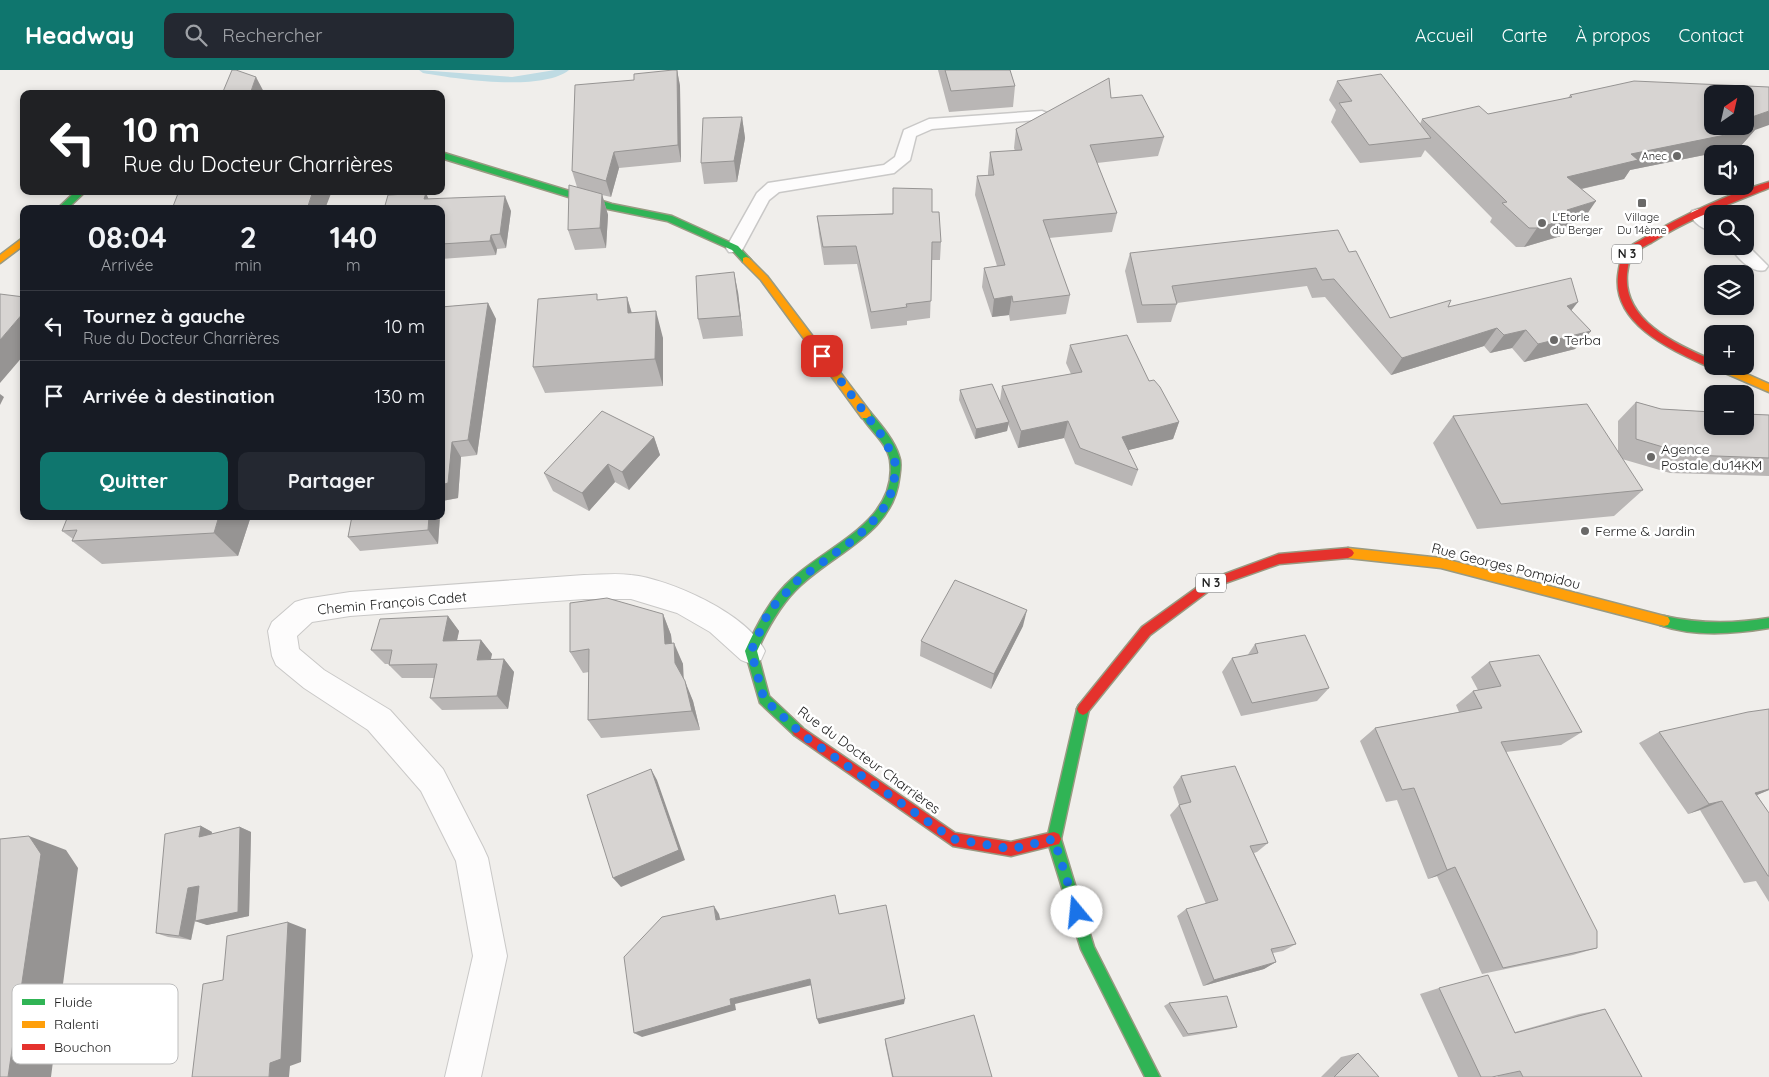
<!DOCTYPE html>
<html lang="fr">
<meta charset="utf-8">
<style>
body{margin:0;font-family:Quicksand,sans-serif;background:#242831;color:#f1f3f6;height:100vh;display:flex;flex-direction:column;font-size:19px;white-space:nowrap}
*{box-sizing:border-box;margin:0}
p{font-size:16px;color:#9ea1a6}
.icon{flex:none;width:28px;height:28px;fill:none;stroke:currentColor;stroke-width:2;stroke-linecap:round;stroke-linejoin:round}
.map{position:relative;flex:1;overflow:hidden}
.panel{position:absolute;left:20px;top:135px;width:425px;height:315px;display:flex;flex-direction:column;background:#171b24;border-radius:10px;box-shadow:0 2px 8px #0003}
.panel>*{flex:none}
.hud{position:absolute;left:20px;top:20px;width:425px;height:105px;border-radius:10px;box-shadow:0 2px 8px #0003;background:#202124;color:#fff;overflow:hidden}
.needle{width:32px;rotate:34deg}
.fabs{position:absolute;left:1704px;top:15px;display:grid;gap:10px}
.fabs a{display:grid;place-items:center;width:50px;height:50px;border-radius:10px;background:#171b24;box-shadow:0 2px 8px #0003;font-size:25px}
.pin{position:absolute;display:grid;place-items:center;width:42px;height:42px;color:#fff;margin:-21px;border-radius:10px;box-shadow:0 2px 8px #0006}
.me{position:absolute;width:55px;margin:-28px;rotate:343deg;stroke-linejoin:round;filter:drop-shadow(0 0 4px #0008)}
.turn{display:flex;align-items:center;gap:18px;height:105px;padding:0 20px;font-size:22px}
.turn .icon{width:65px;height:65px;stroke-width:2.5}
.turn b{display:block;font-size:35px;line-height:42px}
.eta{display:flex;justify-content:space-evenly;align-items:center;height:85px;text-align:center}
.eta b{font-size:30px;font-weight:800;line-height:35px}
.button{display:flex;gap:10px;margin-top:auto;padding:10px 20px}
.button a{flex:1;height:58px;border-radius:10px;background:#0f766e;color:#fff;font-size:20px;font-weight:800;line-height:58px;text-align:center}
.button a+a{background:#242831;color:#f1f3f6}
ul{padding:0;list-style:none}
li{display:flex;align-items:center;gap:15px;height:70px;padding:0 20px;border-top:1px solid #363941}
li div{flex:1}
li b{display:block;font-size:19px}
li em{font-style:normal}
header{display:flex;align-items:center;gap:30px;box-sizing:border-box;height:70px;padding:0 25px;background:#0f766e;color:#fff}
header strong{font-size:24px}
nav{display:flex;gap:28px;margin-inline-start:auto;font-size:18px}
.search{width:350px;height:45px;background:#242831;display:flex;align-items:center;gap:12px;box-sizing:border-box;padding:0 18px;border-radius:10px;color:#9ea1a6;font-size:19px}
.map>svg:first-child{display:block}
</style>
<header>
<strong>Headway</strong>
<div class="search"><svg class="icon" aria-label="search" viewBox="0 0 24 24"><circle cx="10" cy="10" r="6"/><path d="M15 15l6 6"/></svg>Rechercher</div>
<nav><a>Accueil</a><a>Carte</a><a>À propos</a><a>Contact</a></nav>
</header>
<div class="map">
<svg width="1769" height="1007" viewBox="0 0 1769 1007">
<rect width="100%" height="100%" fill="#f0eeeb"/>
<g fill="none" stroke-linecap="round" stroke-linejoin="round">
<path fill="#bfdbe3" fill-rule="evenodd" d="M419 0 512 7 555 0H569C542 22 456 9 423 3Z"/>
<g stroke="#c9c8c7" stroke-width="3">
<path id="lane" d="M1042 41 1047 43 1050 46 1047 49 932 59 916 66 910 90 894 103 779 122 769 130 741 182H729L726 178 757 123 768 113 884 95 895 87 904 60 929 49Z
M1698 139 1712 148V161C1704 160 1694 153 1690 145L1692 141Z
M1745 173 1768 196 1765 200C1752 204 1736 187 1730 176H1745Z"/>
</g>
<g stroke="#c9c8c7" stroke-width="2">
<path id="street" d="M584 505C599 505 615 503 631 505 670 509 748 544 765 581L761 590 751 594 741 590 710 562 677 543 631 529H584L350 546 312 552 297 566 299 579 324 600 390 640 443 699 483 777 488 788 507 886 481 1007H445L473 886 456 791 421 721 368 660 304 618 276 595 272 586 268 561 272 552 295 532 305 529 350 522Z"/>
</g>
<g stroke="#999a82" stroke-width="3">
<path id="fast" d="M441 82 612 134 672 146 738 176 751 190 749 192H743L732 180 667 151 608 139 441 88Z
M76 121H86L67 139H57Z
M866 341 870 342C881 355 894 370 899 386 902 393 900 402 899 409 893 462 836 482 801 515 781 533 768 557 757 581L769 626 802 657 804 661 802 665 798 667 794 665 760 633 745 581C757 555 771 527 793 508 829 475 899 450 890 390 887 372 869 360 861 345Z
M1664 546C1699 554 1733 554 1769 548V558C1734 564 1694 567 1660 555L1658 551 1660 547Z
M1083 633 1087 635 1089 639 1061 769 1094 877 1160 1007H1145L1081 879 1047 769 1077 639 1079 635Z"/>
</g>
<g stroke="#999a82" stroke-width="3">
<path id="slow" d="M24 167V175L0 193V185Z
M746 187 749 188 767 206 870 342 871 345 870 348H862L761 210 743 192V188Z
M1714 296H1729L1769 314V322L1716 299Z
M1348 478 1441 488 1664 546 1668 547 1670 551 1668 555 1664 556 1441 498 1348 488 1344 486 1342 483 1344 480Z"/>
</g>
<g stroke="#999a82" stroke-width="3">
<path id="jam" d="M1769 112V118C1730 134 1690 148 1654 171 1648 175 1639 178 1634 183 1629 187 1628 197 1627 204 1623 251 1676 274 1712 290V296L1715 297H1709C1672 280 1613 255 1618 206 1619 198 1620 188 1625 181 1630 175 1638 172 1644 168 1681 146 1728 124 1769 112Z
M1348 478 1352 480 1354 483 1352 486 1348 488 1279 494 1214 517 1150 565 1087 643 1083 645 1079 643 1077 639 1079 635 1142 557 1206 511 1279 484Z
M798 655 955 763 1011 772 1054 762 1059 764 1061 769 1059 774 1011 786 953 776 794 665 792 661 794 657Z"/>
</g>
<use href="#lane" fill="#fdfcfc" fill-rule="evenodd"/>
<use href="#street" fill="#fdfcfc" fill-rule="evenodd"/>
<use href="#fast" fill="#30b455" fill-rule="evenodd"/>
<use href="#slow" fill="#ff9f0a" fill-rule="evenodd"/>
<use href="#jam" fill="#e5322d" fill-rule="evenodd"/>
</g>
<path fill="#b9b6b5" d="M677 0 680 16 681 92 619 98 611 127 602 125 608 145 606 178 575 180 568 160 577 117 572 101 634 10Z
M938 0H1010L1015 16 1013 37 949 42Z
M1337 11 1420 54 1422 49 1488 44 1568 28 1570 25 1755 60 1739 78 1630 100 1624 109 1582 119 1583 150 1570 154 1561 166 1524 177H1516L1490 152 1492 148 1425 80 1421 87 1360 93 1331 52 1336 40 1329 30Z
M1111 28 1164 67 1158 86 1097 93 1117 143 1112 162 1049 168 1070 225 1066 244 1010 251 1009 245 992 247 982 217 984 198 997 196 975 125 977 106 988 105V102L990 82 1015 81 1014 78 1016 59Z
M742 47 745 68 737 112 704 114 701 93Z
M429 129 511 141 506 178 497 179 496 185 441 189V139Z
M932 142 941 172 940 190H932L930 248 907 251V255L871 259 857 194 824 195 819 164 817 146Z
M1349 182 1390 248 1448 237 1571 241 1591 261 1575 279 1524 292 1512 278 1490 283 1484 276 1391 305 1325 227 1312 228 1307 216 1177 233 1171 252 1137 253 1125 201 1130 183Z
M738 222 743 266 703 269 698 249Z
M627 227 632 243 663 268V316L545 323 533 297 599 230Z
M488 233 496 249 477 385 461 387 458 428 442 431 441 237Z
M1070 275 1149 311 1179 352 1173 369 1128 380 1138 400 1132 416 1075 394 1064 368 1018 378 1008 354 1007 361 975 369 959 330 960 320 1000 331 1002 316 1071 304 1066 293Z
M1636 332 1661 339 1769 345V406L1670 403 1622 389 1643 420 1614 446 1477 459 1433 373 1453 346 1618 381V351Z
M654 367 660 385 629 420 615 412 589 441 553 421 544 403Z
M251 446 238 486 102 494 72 471 73 469 62 461Z
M352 446H440L438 474 360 481 348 467Z
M663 544 671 565 672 573 683 594V609L693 631 700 660 601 668 588 650 589 602 583 603 570 582Z
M448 546 459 561 457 570H481L492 584 490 589H504L514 602 508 639 442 640 430 628 434 608H402L389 595V594H385L371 580Z
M1023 556 991 619 920 586 921 571Z
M1255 574 1329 618 1317 631 1241 646 1222 602 1232 588 1247 586Z
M1489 592 1582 662 1561 675 1506 682 1597 878 1573 885 1482 904 1437 806 1428 809 1397 730 1386 732 1360 671 1375 658 1459 642 1456 635 1473 621 1478 620 1471 607Z
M1769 639V720L1757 725 1769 743V832L1756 811 1744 813 1700 740 1688 744 1639 673 1659 662Z
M1181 706 1268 773 1257 782 1254 783 1296 874 1283 881 1273 883 1276 892 1264 899 1203 916 1177 846 1186 839 1206 834 1170 745 1179 735 1173 717Z
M201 756 212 762V764L240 757 251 762 249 846 207 855 195 851 196 848 191 870 168 867 156 863Z
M1439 918 1515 962 1579 944 1605 939 1642 1007H1498L1497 1006 1492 1007H1458L1420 924Z
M1169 933 1237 957 1231 959 1183 967 1164 936Z
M885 969 992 1007H892L885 973Z
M1358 983 1379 1007H1321L1341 987Z"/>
<path fill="#969493" d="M677 0 680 16 681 92 678 75Z
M256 7 265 24H250Z
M1769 41V55L1755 60 1739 78 1630 100 1624 109 1554 125 1567 107 1631 84Z
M742 47 745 68 737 112 734 91Z
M614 82 619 98 611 127 606 111Z
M313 121H332L325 139H307Z
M426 123 432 137 424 129Z
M602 124 608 145 606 178 600 158Z
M505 126 511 141 506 178 500 164Z
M1596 131 1583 150 1570 154 1561 166 1524 177 1537 158 1567 140Z
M491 165 497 179 496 185 490 171Z
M734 202 738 222 743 266 740 246Z
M1012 226 1009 245 992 247 994 229Z
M627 227 635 255 628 243Z
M1578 232 1563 251 1567 236Z
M488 233 496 249 477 385 468 370Z
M656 241 663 268V316L655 289Z
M24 242V285L0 313V270Z
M1497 258 1484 276 1391 305 1402 288Z
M1526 260 1512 278 1490 283 1504 265Z
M1591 261 1575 279 1524 292 1538 274Z
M0 324 4 327 0 335Z
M1068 351 1064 368 1018 378 1021 361Z
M1009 352 1007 361 975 369 976 359Z
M1179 352 1173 369 1117 383 1122 367Z
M654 367 660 385 629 420 622 402Z
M452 372 461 387 458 428 442 431 441 438V415Z
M608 394 615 412 589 441 582 423Z
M219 446H251L238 486 214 463Z
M429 446H440L438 474 428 460Z
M1027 540 1023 556 991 619 994 604Z
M663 544 671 565 674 595 665 574Z
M448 546 459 561 454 584 443 571Z
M481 570 492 584 488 604 477 590Z
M674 573 683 594 684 613 675 593Z
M504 589 514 602 508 639 497 626Z
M685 611 693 631 700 660 692 641Z
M651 699 657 710 685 790 621 817 613 808Z
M1769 719V720L1752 727 1755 723Z
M1722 731 1700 740 1688 744 1709 734Z
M201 756 212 762 210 772 199 767Z
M240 757 251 762 249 846 207 855 195 851Z
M29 766 66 780 78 798 51 1007H8Z
M1455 797 1437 806 1428 809 1447 800Z
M199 816 200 823 191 870 179 866 188 818Z
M714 836 719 844 722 857 716 850Z
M288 852 306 859 301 992 290 996 289 1007H269L270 993Z
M1276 892 1264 899 1203 916 1214 910Z
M810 909 812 915 735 934 736 940 642 967 634 963 730 929Z
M905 929 904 934 819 954 817 949Z"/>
<path fill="#d7d4d2" stroke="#969493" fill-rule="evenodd" d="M232 0H236L256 7 250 24H222Z
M673 0H677L678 75 614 82 606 111 572 101 575 15 634 10V4Z
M945 0H1010L1015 16 951 21Z
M1381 4 1431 68 1369 75 1339 33 1352 31 1337 11Z
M1109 8 1111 28 1142 25 1164 67 1090 75 1117 143 1043 150 1070 225 1013 232 1012 226 994 229 984 198 1005 195 977 106 994 105 990 82 1022 80 1016 59Z
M1634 11 1769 17V41L1749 48 1755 59 1631 84 1638 90 1567 107 1596 131 1567 140 1575 147 1537 158H1529L1502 133 1507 132 1422 49 1479 36 1488 44 1572 27 1570 25ZM1712 24H1745V56H1712Z
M742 47 734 91 701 93 703 48Z
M569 115 602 124 600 158 568 160Z
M893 118 932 119V142H939L941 172H932L931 231 906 234 907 237 871 242 856 176 823 177 817 146 893 144Z
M179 121H313L307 139H172Z
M426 123 424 129 505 126 500 164 491 165 490 171 441 174V139H384L388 125Z
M1338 160 1349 182 1356 181 1390 248 1451 230 1448 237 1571 208 1578 232 1567 236 1591 261 1538 274 1526 260 1504 265 1497 258 1402 288 1334 209 1322 210 1316 198 1172 216 1177 234 1142 235 1130 183Z
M734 202 740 246 698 249 696 206Z
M0 224 24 227V242L0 270Z
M597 224V230L627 227 628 243 656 241 655 289 533 297 538 229Z
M488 233 468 370 452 372 448 413 441 415V237Z
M1127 265 1149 311 1154 310 1160 317 1179 352 1122 367 1138 400 1080 378 1068 351 1021 361 1002 316 1082 302 1070 275Z
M992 314 1009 352 976 359 960 320Z
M1636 332 1661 339 1712 342V356H1745V344L1769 345V388L1690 385 1636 369Z
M1587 334 1643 420 1501 434 1453 346Z
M602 341 654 367 622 402 608 394 582 423 544 403Z
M68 446H219L214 463 72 471 77 460 62 461Z
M352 446H429L428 460 348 467Z
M955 510 1027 540 994 604 921 571Z
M607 528 663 544 665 574 674 573 675 593 685 611 692 641 588 650 589 579 570 582V533Z
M448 546 443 571 481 570 477 590 504 589 497 626 430 628 437 594 389 595 392 580H371L380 549Z
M1305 565 1329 618 1252 633 1232 588 1258 583 1255 574Z
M1539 585 1582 662 1501 672 1597 861V878L1503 898 1455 797 1447 800 1414 718 1402 720 1375 658 1482 638 1473 621 1501 616 1489 592Z
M1769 639V719L1755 723 1769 743V806H1768L1722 731 1709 734 1659 662 1748 642Z
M1235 696 1268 773 1250 776 1296 874 1271 879 1276 892 1214 910 1186 839 1218 830 1179 735 1191 732 1181 706Z
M651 699 679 780 613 808 587 725Z
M201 756 199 767 240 757 238 842 195 851 199 816 188 818 179 866 156 863 165 764Z
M29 766 41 784 8 1007H0V769Z
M835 825 839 844 886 835 905 929 817 949 810 909 730 929 731 935 634 963 624 887 662 847 714 836 716 850Z
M288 852 281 989 270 993 269 1007H192L203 914 223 910 227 866Z
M1488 905 1515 963 1605 939 1642 1007H1523L1520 1001 1492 1007H1481L1439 918Z
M1227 926 1237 957 1188 964 1169 933Z
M974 945 992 1007H893L885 969Z
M1358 983 1379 1007H1334Z"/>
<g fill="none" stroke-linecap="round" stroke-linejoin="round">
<path stroke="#1a73e8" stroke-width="9" stroke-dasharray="0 16.2" d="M822 286 880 363 895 389 894 417 881 443 856 468 798 510 769 541 751 581 764 629 804 666 953 769 1011 779 1054 769 1077 842"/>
</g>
<g fill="#6a6968" stroke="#fff" stroke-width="2">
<circle cx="1677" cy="86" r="5"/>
<rect x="1637" y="128" width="10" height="10" rx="2.5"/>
<circle cx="1542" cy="153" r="5"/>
<circle cx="1554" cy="270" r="5"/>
<circle cx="1651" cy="387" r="5"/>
<circle cx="1585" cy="461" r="5"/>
</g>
<g text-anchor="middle" stroke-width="5" stroke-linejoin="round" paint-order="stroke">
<g font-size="11" fill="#222" stroke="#fff" text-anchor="end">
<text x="1667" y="90">Anec</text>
<text x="1552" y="151" text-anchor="start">L'Etorle<tspan x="1552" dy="13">du Berger</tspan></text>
<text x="1642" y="151" text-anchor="middle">Village<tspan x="1642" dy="13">Du 14ème</tspan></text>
</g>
<g fill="#fff" stroke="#646464" stroke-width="1">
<rect x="1612" y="174.5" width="30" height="19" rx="4"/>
<rect x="1196" y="503.5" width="30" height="19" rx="4"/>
</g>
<g font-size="12" font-weight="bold" fill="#222">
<text x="1627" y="188">N 3</text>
<text x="1211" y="517">N 3</text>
</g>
<g font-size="14" fill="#222" stroke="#fff" text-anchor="start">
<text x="1564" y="275">Terba</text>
<text x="1661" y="384">Agence<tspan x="1661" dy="16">Postale du14KM</tspan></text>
<text x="1595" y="466">Ferme &amp; Jardin</text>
</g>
<g font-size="14" fill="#222" stroke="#fff">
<text transform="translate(1506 496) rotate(14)" y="5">Rue Georges Pompidou</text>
<text transform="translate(392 533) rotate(-5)" y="5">Chemin François Cadet</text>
<text transform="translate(869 690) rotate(36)" y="5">Rue du Docteur Charrières</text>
</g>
</g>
<rect x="12" y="914" width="166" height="80" rx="8" fill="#fff" stroke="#bdbdbd" stroke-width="1"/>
<rect x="22" y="929" width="23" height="6" fill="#30b455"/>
<rect x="22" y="951" width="23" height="7" fill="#ff9f0a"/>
<rect x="22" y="974" width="23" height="6" fill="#e5322d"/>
<g font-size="14" fill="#222">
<text x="54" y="937">Fluide</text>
<text x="54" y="959">Ralenti</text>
<text x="54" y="982">Bouchon</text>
</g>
</svg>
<div class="fabs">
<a><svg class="needle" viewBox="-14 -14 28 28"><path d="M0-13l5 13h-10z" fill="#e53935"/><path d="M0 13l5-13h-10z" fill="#9ea1a6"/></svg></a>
<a><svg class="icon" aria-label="sound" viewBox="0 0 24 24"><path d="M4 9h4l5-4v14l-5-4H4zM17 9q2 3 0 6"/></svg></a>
<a><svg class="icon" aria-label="search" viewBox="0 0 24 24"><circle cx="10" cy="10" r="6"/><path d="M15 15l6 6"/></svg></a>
<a><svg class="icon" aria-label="layers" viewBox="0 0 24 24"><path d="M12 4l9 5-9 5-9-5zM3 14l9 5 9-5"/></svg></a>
<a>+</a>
<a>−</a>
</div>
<div class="pin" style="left:822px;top:286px;background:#d93025"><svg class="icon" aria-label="arrive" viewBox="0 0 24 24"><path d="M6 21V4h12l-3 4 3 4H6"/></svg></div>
<svg class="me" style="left:1077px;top:842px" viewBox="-20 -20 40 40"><circle r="19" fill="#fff"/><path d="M0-13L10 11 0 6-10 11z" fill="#1a73e8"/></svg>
<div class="hud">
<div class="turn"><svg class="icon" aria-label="left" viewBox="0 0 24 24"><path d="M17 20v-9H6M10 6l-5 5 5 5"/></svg><div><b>10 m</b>Rue du Docteur Charrières</div></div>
</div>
<section class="panel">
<div class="eta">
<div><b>08:04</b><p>Arrivée</p></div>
<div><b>2</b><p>min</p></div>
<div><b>140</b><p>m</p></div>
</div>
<ul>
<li><svg class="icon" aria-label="left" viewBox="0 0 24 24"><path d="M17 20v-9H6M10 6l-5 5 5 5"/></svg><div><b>Tournez à gauche</b><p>Rue du Docteur Charrières</p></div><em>10 m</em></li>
<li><svg class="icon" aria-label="arrive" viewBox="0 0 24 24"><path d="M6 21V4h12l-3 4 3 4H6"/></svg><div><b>Arrivée à destination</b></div><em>130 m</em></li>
</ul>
<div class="button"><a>Quitter</a><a>Partager</a></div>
</section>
</div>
